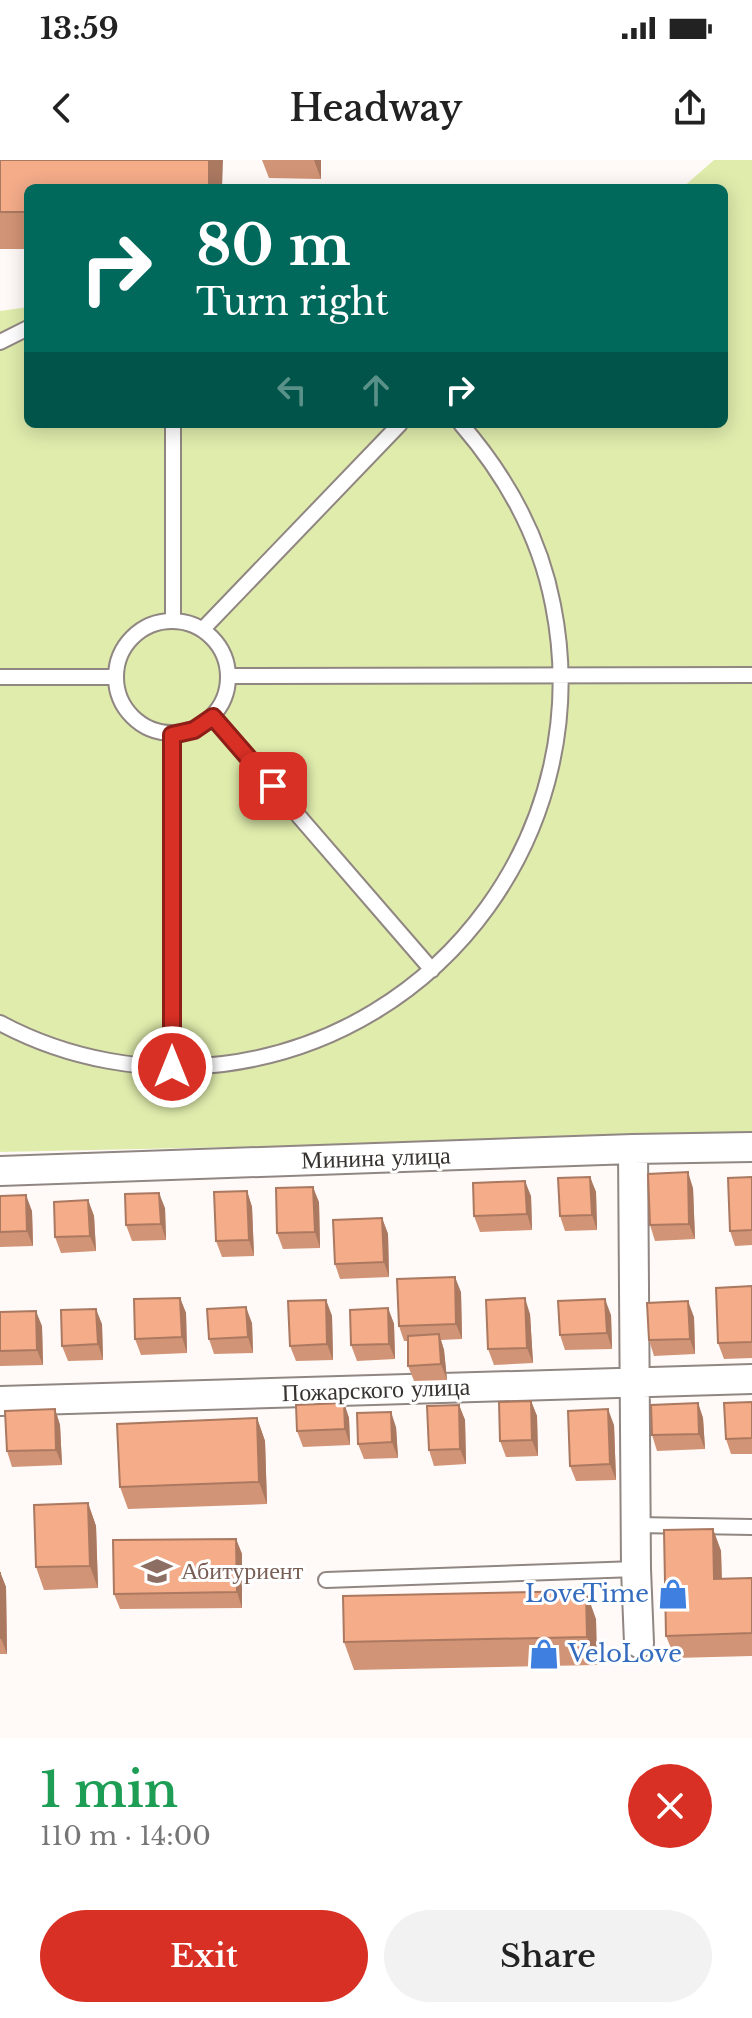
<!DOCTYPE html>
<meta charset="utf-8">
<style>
body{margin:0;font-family:"Libre Baskerville",serif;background:#f2f2f2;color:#222;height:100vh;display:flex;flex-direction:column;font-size:30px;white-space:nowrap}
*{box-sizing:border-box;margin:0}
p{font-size:26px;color:#767676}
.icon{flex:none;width:44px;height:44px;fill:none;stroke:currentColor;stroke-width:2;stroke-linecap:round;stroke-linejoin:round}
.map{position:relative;height:1578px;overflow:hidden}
.details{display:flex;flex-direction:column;background:#fff;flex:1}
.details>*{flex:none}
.hud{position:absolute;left:24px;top:24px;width:704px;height:244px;border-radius:12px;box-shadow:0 4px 20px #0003;background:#00695c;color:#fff;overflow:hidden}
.pin{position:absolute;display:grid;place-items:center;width:68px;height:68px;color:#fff;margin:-34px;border-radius:16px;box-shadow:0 4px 12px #0006}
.me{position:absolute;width:88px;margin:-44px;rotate:0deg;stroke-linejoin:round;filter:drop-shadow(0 0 6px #0008)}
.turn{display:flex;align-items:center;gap:28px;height:168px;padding:0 40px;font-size:36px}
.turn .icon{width:104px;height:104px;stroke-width:2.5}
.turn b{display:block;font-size:56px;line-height:68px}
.lanes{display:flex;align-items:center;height:76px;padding:0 40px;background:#0003;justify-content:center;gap:40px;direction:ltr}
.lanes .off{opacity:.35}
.round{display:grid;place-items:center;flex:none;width:84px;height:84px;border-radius:42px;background:#f2f2f2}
.headline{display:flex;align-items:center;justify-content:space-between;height:136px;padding:0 40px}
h1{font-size:48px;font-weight:600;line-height:60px;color:#1e9e55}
.action{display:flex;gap:16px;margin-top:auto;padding:16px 40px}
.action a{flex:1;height:92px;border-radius:48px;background:#d93025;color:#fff;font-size:32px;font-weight:600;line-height:92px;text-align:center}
.action a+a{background:#f2f2f2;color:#222}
.status{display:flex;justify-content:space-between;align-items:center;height:56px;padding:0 40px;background:#fff;direction:ltr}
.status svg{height:22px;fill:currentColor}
header{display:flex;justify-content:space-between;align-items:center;height:104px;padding:0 40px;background:#fff;font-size:36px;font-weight:600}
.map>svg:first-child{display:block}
</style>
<div class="status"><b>13:59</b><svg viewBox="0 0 49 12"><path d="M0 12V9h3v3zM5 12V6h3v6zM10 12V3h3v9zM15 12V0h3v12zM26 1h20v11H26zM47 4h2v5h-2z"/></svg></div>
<header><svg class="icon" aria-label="back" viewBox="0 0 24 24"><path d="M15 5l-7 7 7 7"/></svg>Headway<svg class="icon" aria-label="share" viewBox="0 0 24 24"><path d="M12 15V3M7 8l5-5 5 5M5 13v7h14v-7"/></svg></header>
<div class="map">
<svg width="752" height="1578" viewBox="0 0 752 1578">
<rect width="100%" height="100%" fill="#fffaf8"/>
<path fill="#dfecac" d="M714 0H752V976L0 992V151L28 147V264H724V28H682Z"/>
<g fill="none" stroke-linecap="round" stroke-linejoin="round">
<g stroke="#908682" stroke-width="18">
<path id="lane" d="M0 182 28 168
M173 460V264
M116 517a56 56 0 1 1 112 0a56 56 0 1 1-112 0Z
M203 469 400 264
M229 516 752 515
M0 517H115
M213 557 432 810
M0 863C67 899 147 914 223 904 445 876 597 666 553 445 540 377 506 316 461 264
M172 907V575
M636 1365 752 1367
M326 1420 636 1409"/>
</g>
<g stroke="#908682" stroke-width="32">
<path id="street" d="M633 989 636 1409 639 1483
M0 1011 633 989 752 987
M0 1241 752 1219"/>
</g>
<use href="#lane" stroke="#fff" stroke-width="14"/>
<use href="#street" stroke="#fff" stroke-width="28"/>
</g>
<path fill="#d29476" d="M0 0 28 28V89H0Z
M262 0H321V19L269 18Z
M590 1017 596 1032 597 1070 565 1071 560 1056Z
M752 1017V1085L735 1086 730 1071Z
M693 1028 695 1079 655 1081 650 1065Z
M247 1031 252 1047 254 1096 222 1097 216 1081Z
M0 1036 32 1051 33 1086 0 1087Z
M531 1036 532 1070 480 1072 474 1056Z
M88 1040 94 1056 96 1091 61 1093 55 1077Z
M319 1042 320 1088 283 1089 277 1073Z
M165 1048 166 1080 132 1081 126 1065Z
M382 1058 388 1074 389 1117 340 1119 335 1104Z
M752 1126V1198L724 1199 718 1183Z
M461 1132 462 1179 441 1180 444 1190 447 1220 414 1221 408 1206V1181H404L399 1166Z
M180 1138 186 1153 187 1193 141 1195 135 1179Z
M326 1140 332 1156 333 1200 296 1201 290 1186Z
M388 1148 394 1164 395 1199 357 1201 351 1185Z
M0 1152 42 1166 43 1205 0 1206Z
M530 1154 533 1203 494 1205 488 1189Z
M611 1155 612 1189 565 1190 560 1175Z
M694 1157 695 1194 654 1196 649 1180Z
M252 1163 253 1193 214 1194 209 1179Z
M102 1164 103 1200 68 1201 62 1186Z
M531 1241 537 1256 538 1296 506 1297 500 1281Z
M752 1242V1294H731L726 1279Z
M344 1243 349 1258 350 1285 303 1287 297 1271Z
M698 1243 703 1258 705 1289 657 1291 652 1275Z
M459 1245 465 1260 466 1304 434 1306 429 1290Z
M55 1249 60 1265 62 1305 12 1307 7 1291Z
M257 1258 265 1281 267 1344 128 1349 120 1327Z
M614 1265 616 1320 576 1321 570 1306Z
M396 1267 398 1298 364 1299 358 1284Z
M88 1343 96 1366 98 1428 44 1430 36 1407Z
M713 1369 721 1391 722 1419 752 1418V1496L675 1498 666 1476Z
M236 1379 242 1394V1448L120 1449 114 1434Z
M0 1412 6 1427 7 1494H0Z
M596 1459 597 1505 354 1510 344 1482Z"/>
<path fill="#ab7860" d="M209 0H223L222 28H209Z
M314 0H321V19Z
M688 1012 693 1028 695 1079 689 1064Z
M590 1017 596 1032 597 1070 592 1055Z
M525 1021 531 1036 532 1070 527 1054Z
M313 1027 319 1042 320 1088 315 1072Z
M247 1031 252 1047 254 1096 249 1080Z
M159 1033 165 1048 166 1080 161 1064Z
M26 1035 32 1051 33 1086 27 1071Z
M88 1040 94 1056 96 1091 90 1076Z
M382 1058 388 1074 389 1117 384 1102Z
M455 1117 461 1132 462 1179 456 1164Z
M180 1138 186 1153 187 1193 182 1177Z
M525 1138 530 1154 533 1203 527 1188Z
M605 1139 611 1155 612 1189 607 1173Z
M326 1140 332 1156 333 1200 327 1184Z
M688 1141 694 1157 695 1194 690 1179Z
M246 1147 252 1163 253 1193 248 1177Z
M388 1148 394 1164 395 1199 389 1184Z
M96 1149 102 1164 103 1200 98 1184Z
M36 1151 42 1166 43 1205 37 1190Z
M439 1174 444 1190 447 1220 441 1204Z
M531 1241 537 1256 538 1296 532 1280Z
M344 1243 349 1258 350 1285 345 1269Z
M698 1243 703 1258 705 1289 699 1274Z
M459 1245 465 1260 466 1304 460 1289Z
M55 1249 60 1265 62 1305 56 1290Z
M608 1249 614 1265 616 1320 610 1304Z
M391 1252 396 1267 398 1298 392 1282Z
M257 1258 265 1281 267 1344 259 1322Z
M88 1343 96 1366 98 1428 90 1406Z
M713 1369 721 1391 722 1441 714 1419Z
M236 1379 242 1394V1448L237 1432Z
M0 1412 6 1427 7 1494 1 1478Z
M586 1431 596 1459 597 1505 587 1477Z"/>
<path fill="#f4ac89" stroke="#ab7860" stroke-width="2" d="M0 0H209V28H28V52H0Z
M688 1012 689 1064 650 1065 648 1014Z
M590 1017 592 1055 560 1056 558 1018Z
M752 1017V1070L730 1071 728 1018Z
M525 1021 527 1054 474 1056 473 1023Z
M313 1027 315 1072 277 1073 276 1028Z
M247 1031 249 1080 216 1081 214 1032Z
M159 1033 161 1064 126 1065 125 1034Z
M26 1035 27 1071 0 1072V1036Z
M88 1040 90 1076 55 1077 54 1042Z
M382 1058 384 1102 335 1104 333 1060Z
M455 1117 456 1164 399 1166 397 1119Z
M752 1126V1182L718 1183 716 1128Z
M180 1138 182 1177 135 1179 134 1139Z
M525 1138 527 1188 488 1189 486 1140Z
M605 1139 607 1173 560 1175 558 1141Z
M326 1140 327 1184 290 1186 288 1141Z
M688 1141 690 1179 649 1180 647 1143Z
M246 1147 248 1177 209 1179 207 1149Z
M388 1148 389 1184 351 1185 350 1150Z
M96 1149 98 1184 62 1186 61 1150Z
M36 1151 37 1190 0 1191V1152Z
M439 1174 441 1204 408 1206V1176Z
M531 1241 532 1280 500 1281 499 1242Z
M752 1242V1278L726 1279 724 1243Z
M344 1243 345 1269 297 1271 296 1245Z
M698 1243 699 1274 652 1275 651 1245Z
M459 1245 460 1289 429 1290 427 1246Z
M55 1249 56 1290 7 1291 5 1251Z
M608 1249 610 1304 570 1306 568 1251Z
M391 1252 392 1282 358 1284 357 1253Z
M257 1258 259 1322 120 1327 117 1264Z
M88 1343 90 1406 36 1407 34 1345Z
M713 1369 714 1419 752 1418V1473L666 1476 664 1370Z
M236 1379 237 1432 114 1434 113 1380Z
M0 1412 1 1478H0Z
M586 1431 587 1477 344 1482 343 1436Z"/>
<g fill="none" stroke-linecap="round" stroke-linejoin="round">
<g stroke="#8d1f18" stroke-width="20">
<path id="route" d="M172 907V575L194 570 213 557 273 626"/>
</g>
<use href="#route" stroke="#d93025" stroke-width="14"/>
</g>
<defs>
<g id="school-bare" transform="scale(2.4)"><path d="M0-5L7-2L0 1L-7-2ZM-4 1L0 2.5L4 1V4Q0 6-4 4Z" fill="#8d6e63" stroke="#fff" stroke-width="2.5" paint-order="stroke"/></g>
<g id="shop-bare" transform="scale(2.4)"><path d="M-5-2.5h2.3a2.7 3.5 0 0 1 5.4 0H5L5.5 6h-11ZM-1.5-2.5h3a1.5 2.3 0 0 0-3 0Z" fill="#3f7fe0" stroke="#fff" stroke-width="2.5" paint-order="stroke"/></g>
</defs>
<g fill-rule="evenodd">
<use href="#school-bare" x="157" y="1411"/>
<use href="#shop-bare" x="673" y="1434"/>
<use href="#shop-bare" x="544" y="1494"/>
</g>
<g text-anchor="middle" stroke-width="6" stroke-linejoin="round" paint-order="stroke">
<g font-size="24" fill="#373331" stroke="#fff">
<text transform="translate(376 998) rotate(-2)" y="8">Минина улица</text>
<text transform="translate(376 1230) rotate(-2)" y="8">Пожарского улица</text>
</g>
<g font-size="24" fill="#785e54" stroke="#fff" text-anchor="start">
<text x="181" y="1419">Абитуриент</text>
</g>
<g font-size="24" fill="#366cbe" stroke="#fff" text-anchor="end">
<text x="649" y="1442">LoveTime</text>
<text x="568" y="1502" text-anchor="start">VeloLove</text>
</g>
</g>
</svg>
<div class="pin" style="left:273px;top:626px;background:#d93025"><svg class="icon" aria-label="arrive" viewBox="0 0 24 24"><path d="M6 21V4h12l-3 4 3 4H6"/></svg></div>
<svg class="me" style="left:172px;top:907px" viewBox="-20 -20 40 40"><circle r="17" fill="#d93025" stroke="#fff" stroke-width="3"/><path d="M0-11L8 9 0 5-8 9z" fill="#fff"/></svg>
<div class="hud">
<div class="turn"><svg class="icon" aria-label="right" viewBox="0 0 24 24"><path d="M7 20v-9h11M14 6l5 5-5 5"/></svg><div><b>80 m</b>Turn right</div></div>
<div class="lanes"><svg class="icon off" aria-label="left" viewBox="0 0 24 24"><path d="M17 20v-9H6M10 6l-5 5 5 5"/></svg><svg class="icon off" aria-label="ahead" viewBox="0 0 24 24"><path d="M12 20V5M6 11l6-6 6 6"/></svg><svg class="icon" aria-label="right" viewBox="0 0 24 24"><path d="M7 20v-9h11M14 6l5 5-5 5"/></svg></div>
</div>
</div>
<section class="details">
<div class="headline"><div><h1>1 min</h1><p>110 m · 14:00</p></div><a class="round" style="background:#d93025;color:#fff"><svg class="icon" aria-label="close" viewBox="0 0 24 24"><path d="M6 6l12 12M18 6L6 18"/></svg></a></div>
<div class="action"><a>Exit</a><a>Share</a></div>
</section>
